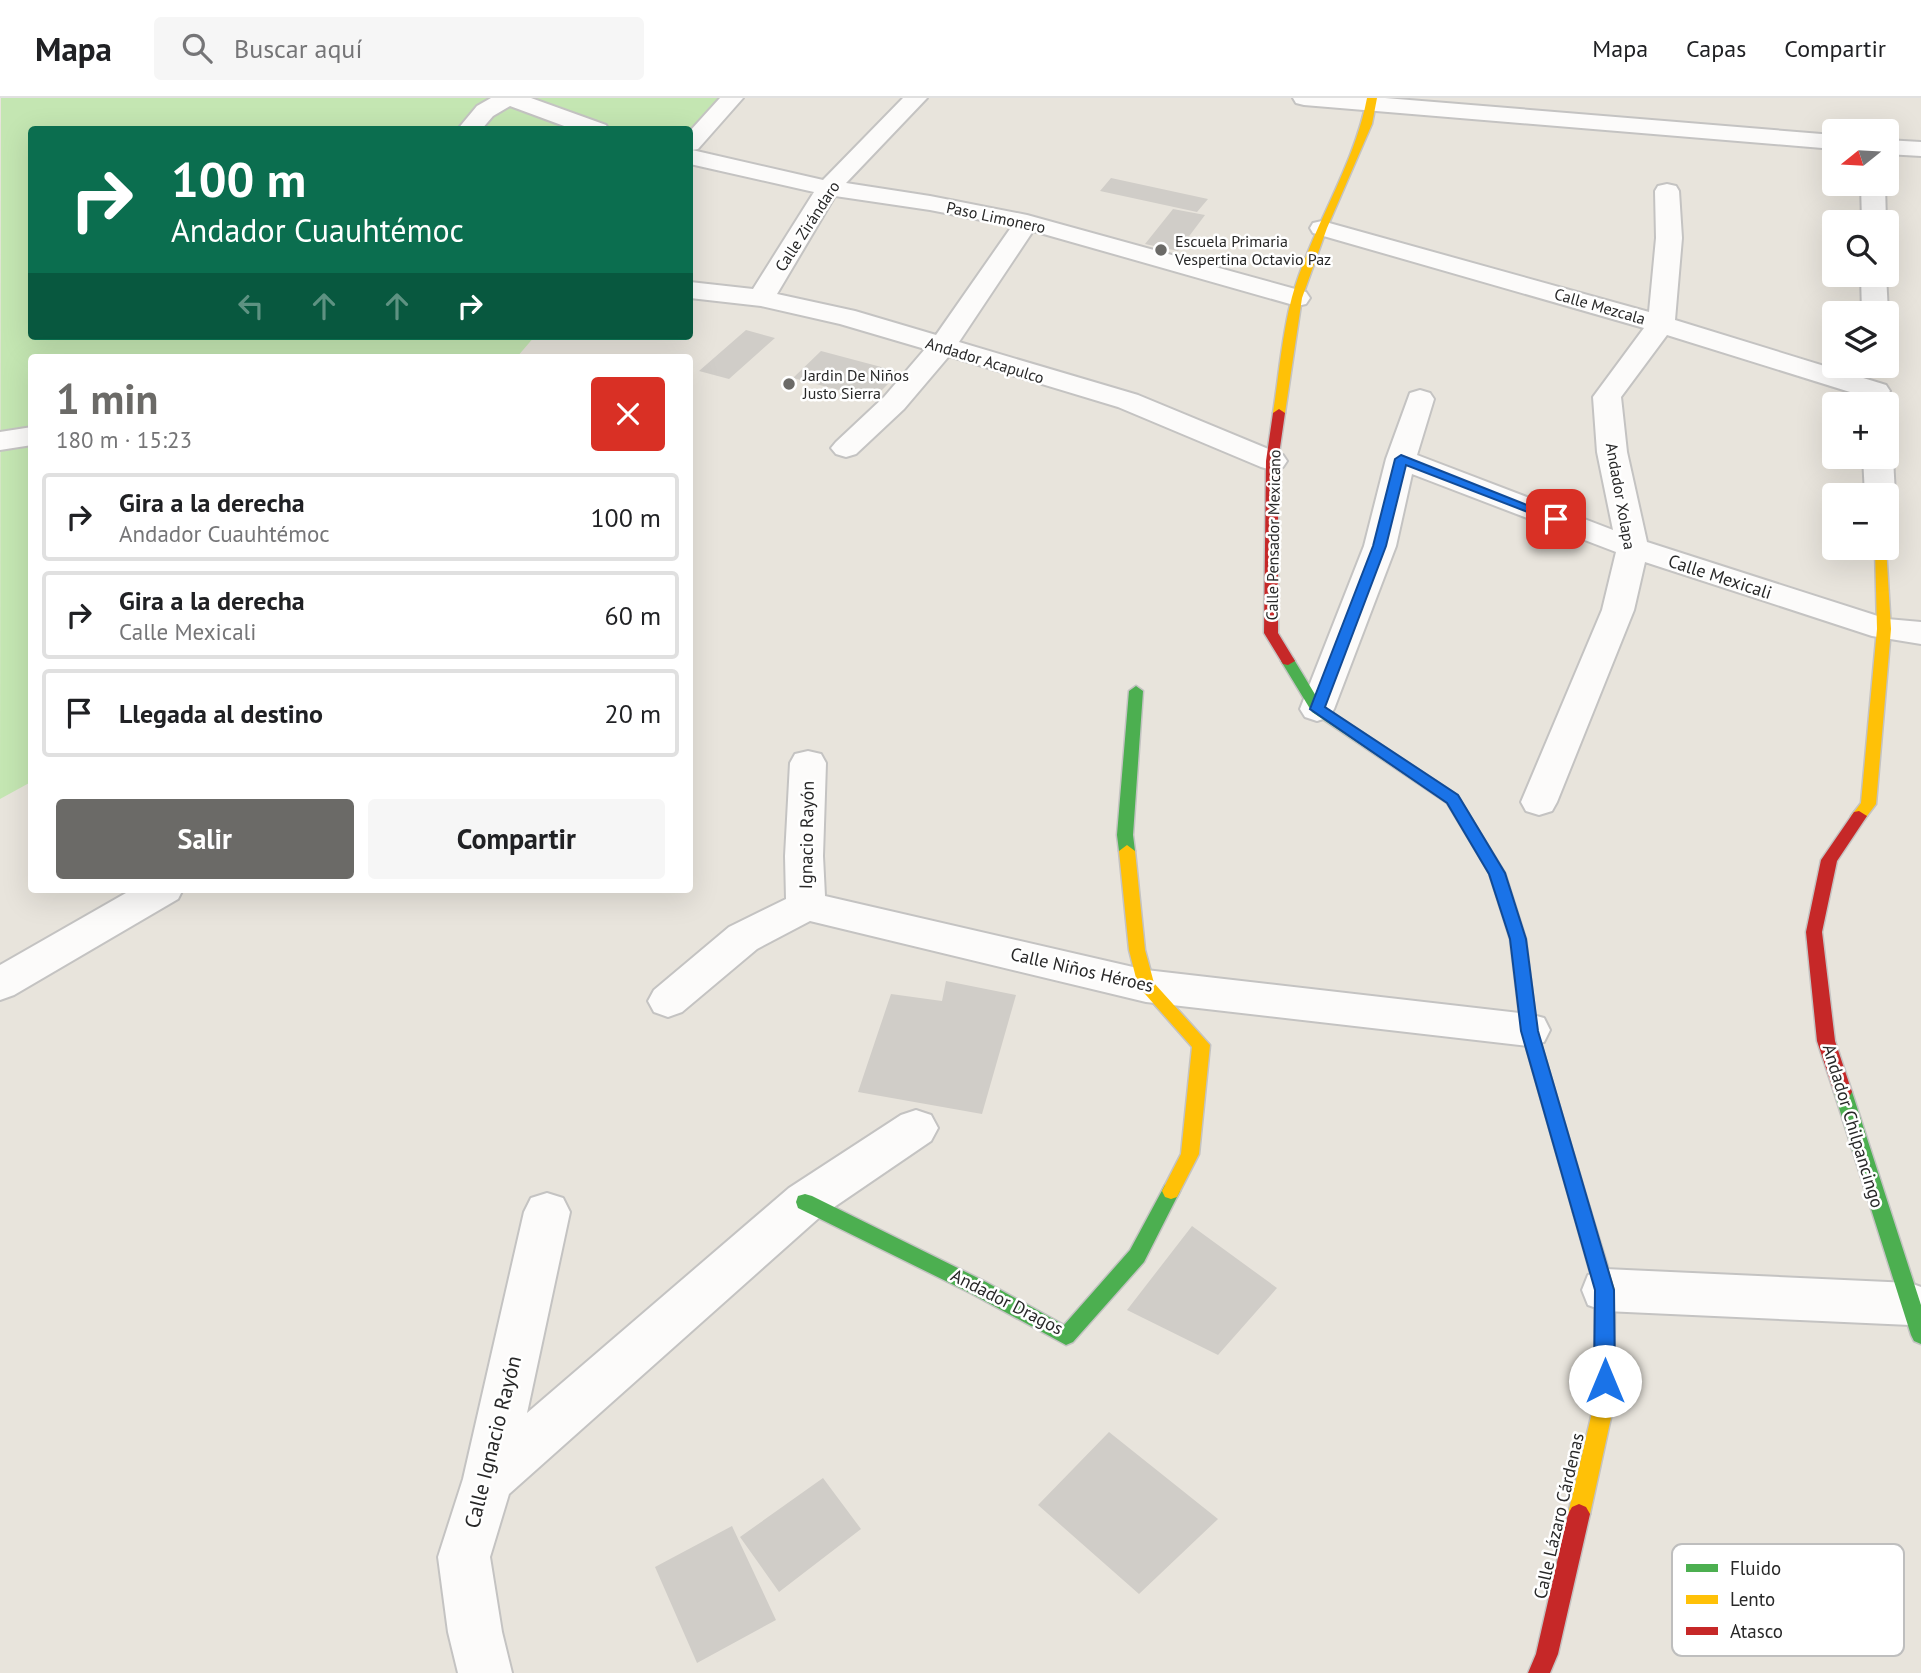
<!DOCTYPE html>
<html lang="es">
<meta charset="utf-8">
<style>
body{margin:0;font-family:"PT Sans",sans-serif;background:#f6f6f6;color:#202124;height:100vh;display:flex;flex-direction:column;font-size:26px;white-space:nowrap}
*{box-sizing:border-box;margin:0}
p{font-size:23px;color:#757577}
.icon{flex:none;width:38px;height:38px;fill:none;stroke:currentColor;stroke-width:2;stroke-linecap:round;stroke-linejoin:round}
.map{position:relative;flex:1;overflow:hidden}
.panel{position:absolute;left:28px;top:256px;width:665px;height:539px;display:flex;flex-direction:column;background:#fff;border-radius:7px;box-shadow:0 7px 28px #0002}
.panel>*{flex:none}
.guide{position:absolute;left:28px;top:28px;width:665px;height:214px;border-radius:7px;box-shadow:0 7px 28px #0002;background:#0b6e4f;color:#fff;overflow:hidden}
.needle{width:46px;rotate:252deg}
.controls{position:absolute;left:1822px;top:21px;display:grid;gap:14px}
.controls a{display:grid;place-items:center;width:77px;height:77px;border-radius:7px;background:#fff;box-shadow:0 7px 28px #0002;font-size:35px}
.pin{position:absolute;display:grid;place-items:center;width:60px;height:60px;color:#fff;margin:-30px;border-radius:14px;box-shadow:0 4px 10px #0006}
.me{position:absolute;width:77px;margin:-38px;rotate:0deg;stroke-linejoin:round;filter:drop-shadow(0 0 5px #0008)}
.turn{display:flex;align-items:center;gap:24px;height:147px;padding:0 28px;font-size:32px}
.turn .icon{width:91px;height:91px;stroke-width:2.5}
.turn b{display:block;font-size:49px;line-height:60px}
.lanes{display:flex;align-items:center;height:66px;padding:0 28px;background:#0003;justify-content:center;gap:35px;direction:ltr}
.lanes .off{opacity:.35}
.round{display:grid;place-items:center;flex:none;width:74px;height:74px;border-radius:7px;background:#f6f6f6}
.overview{display:flex;align-items:center;justify-content:space-between;height:119px;padding:0 28px}
h1{font-size:42px;font-weight:700;line-height:52px;color:#6b6a67}
.button{display:flex;gap:14px;margin-top:auto;padding:14px 28px}
.button a{flex:1;height:80px;border-radius:7px;background:#6b6a67;color:#fff;font-size:28px;font-weight:700;line-height:80px;text-align:center}
.button a+a{background:#f6f6f6;color:#202124}
ul{padding:0;list-style:none}
li{display:flex;align-items:center;gap:21px;height:88px;margin:0 14px 10px;padding:0 14px;border:4px solid #e0e0e0;border-radius:7px}
li div{flex:1}
li b{display:block;font-size:26px}
li em{font-style:normal}
header{display:flex;align-items:center;gap:42px;box-sizing:border-box;height:98px;padding:0 35px;background:#fff;border-bottom:2px solid #e0e0e0}
header strong{font-size:33px}
nav{display:flex;gap:38px;margin-inline-start:auto;font-size:24px}
.search{width:490px;height:63px;background:#f6f6f6;display:flex;align-items:center;gap:18px;box-sizing:border-box;padding:0 24px;border-radius:7px;color:#757577;font-size:26px}
.map>svg:first-child{display:block}
</style>
<header>
<strong>Mapa</strong>
<div class="search"><svg class="icon" aria-label="search" viewBox="0 0 24 24"><circle cx="10" cy="10" r="6"/><path d="M15 15l6 6"/></svg>Buscar aquí</div>
<nav><a>Mapa</a><a>Capas</a><a>Compartir</a></nav>
</header>
<div class="map">
<svg width="1921" height="1575" viewBox="0 0 1921 1575">
<rect width="100%" height="100%" fill="#e8e4dc"/>
<path fill="#c4e6b2" d="M742 0 690 61V32H32V238H535L517 259H32L31 684 0 701 1 0Z"/>
<path fill="#d0cdc8" d="M1111 80 1208 101 1197 114 1100 93Z
M1173 111 1205 117 1178 153 1145 146Z
M746 232 775 240 729 281 699 273Z
M821 253 900 274 873 301 793 280Z
M946 883 1016 897 982 1016 858 994 891 896 942 903Z
M1192 1128 1277 1190 1218 1257 1127 1212Z
M1109 1334 1218 1421 1139 1496 1038 1407Z
M823 1380 861 1431 779 1494 740 1439Z
M732 1428 776 1522 697 1565 655 1469Z"/>
<g fill="none" stroke-linecap="round" stroke-linejoin="round">
<g stroke="#c4c3c2" stroke-width="4">
<path id="street" d="M491 0H531L606 27 609 32H575L510 8 493 18 481 32H457L477 8Z
M720 0H743L698 51 692 52 823 82 903 0H927L846 85 930 98 1027 117 1306 194 1310 200 1306 206 1297 208 1033 133 959 244 1138 297 1283 357 1287 363 1283 369 1272 372 1261 369 1118 309 949 258 904 311 856 356 846 359 836 356 831 350 836 344 884 299 925 251 840 226 761 208 690 200V184L753 191 814 94 690 66V33ZM835 98 930 112 1012 128 936 237 855 213 777 196Z
M1293 0H1385L1834 37V51L1304 7 1296 5Z
M1886 42 1921 44V58L1886 56Z
M1667 86 1676 88 1679 93 1682 140 1675 222 1886 287 1890 293 1886 299 1876 301 1866 299 1667 237 1621 299 1627 354 1647 444 1887 521 1921 524V546L1872 538 1645 464 1634 512 1557 704 1552 713 1539 717 1526 713 1521 704 1602 512 1616 454 1412 376 1396 448 1334 611 1329 619 1317 623 1305 619 1300 611 1364 448 1386 361 1410 295 1420 292 1430 295 1434 301 1417 357 1613 432 1597 354 1593 299 1644 230 1313 135 1310 130 1313 125 1322 123 1649 214 1656 140 1655 93 1658 88Z
M1861 86H1885L1886 124H1862Z
M1886 176 1888 215 1886 218V215H1862L1861 177Z
M32 329V347L0 352V334Z
M1886 352 1893 359 1895 397 1886 405V397H1865L1863 359H1886Z
M808 653 821 656 826 665 823 758 825 798 1146 872 1529 916 1544 920 1550 932 1544 944 1529 948 1146 904 810 823 757 851 682 914 668 919 654 914 648 903 654 892 729 829 786 801 785 758 790 665 795 656Z
M133 791H183L178 801 14 897 0 902V867Z
M916 1012 931 1017 938 1030 931 1043 821 1118 509 1396 490 1459 502 1534 512 1575H458L448 1534 438 1459 463 1381 524 1114 531 1100 547 1095 563 1100 570 1114 527 1315 789 1090 901 1017Z
M1605 1171 1910 1185 1921 1189V1223L1910 1227 1605 1213 1588 1207 1582 1192 1588 1177Z"/>
</g>
<g stroke="#c4c3c2" stroke-width="3">
<path id="fast" d="M1288 559 1293 560 1322 608 1457 697 1505 775 1526 841 1537 932 1591 1114 1589 1120 1582 1122 1575 1120 1573 1114 1521 932 1510 841 1489 775 1447 705 1312 614 1281 563Z
M1136 588 1143 593 1133 737 1135 753 1127 759 1119 753 1117 737 1129 593Z
M1843 987 1849 989 1852 994 1921 1207V1246L1914 1243 1911 1237 1834 994 1837 989Z
M1171 1085 1177 1087 1180 1093 1144 1164 1073 1244 1066 1247 972 1196 798 1110 796 1104 798 1098 805 1096 812 1098 986 1184 1064 1227 1130 1152 1165 1087Z"/>
</g>
<g stroke="#c4c3c2" stroke-width="3">
<path id="slow" d="M1367 0H1377L1372 26 1327 130 1302 200 1285 315 1283 317H1275L1273 315C1279 277 1282 236 1292 199 1311 131 1354 69 1367 0Z
M1886 449 1891 531 1876 706 1864 722 1859 723 1851 718 1861 705 1877 531 1875 450Z
M1127 747 1135 753 1145 852 1154 885 1210 947 1199 1056 1177 1099 1171 1101 1165 1099 1162 1093 1181 1056 1192 949 1138 888 1129 852 1119 753Z
M1582 1106 1589 1108 1591 1114 1615 1192 1614 1306 1590 1416 1586 1423 1579 1426 1572 1423 1568 1416 1594 1306 1595 1192 1573 1114 1575 1108Z"/>
</g>
<g stroke="#c4c3c2" stroke-width="3">
<path id="jam" d="M1279 311 1285 315 1278 363V535L1295 563 1288 567 1283 566 1264 535 1266 363 1273 315Z
M1859 713 1867 718 1837 763 1822 834 1835 943 1852 994 1849 999 1843 1001 1837 999 1834 994 1817 943 1806 834 1821 762 1854 714Z
M1579 1406 1586 1409 1590 1416 1558 1556 1550 1575H1528L1536 1556 1568 1416 1572 1409Z"/>
</g>
<use href="#street" fill="#fcfbfa" fill-rule="evenodd"/>
<use href="#fast" fill="#4caf50" fill-rule="evenodd"/>
<use href="#slow" fill="#ffc107" fill-rule="evenodd"/>
<use href="#jam" fill="#c62828" fill-rule="evenodd"/>
</g>
<path fill="#1a73e8" stroke="#114b97" stroke-width="2" d="M1401 357 1562 421 1556 424 1551 423 1406 367 1386 448 1325 609 1458 697 1505 775 1526 841 1538 933 1614 1192 1615 1283 1612 1290 1605 1292 1597 1290 1594 1283 1595 1192 1521 933 1510 841 1489 776 1447 705 1310 611 1373 448 1395 361Z"/>
<g fill="#6b6a67" stroke="#fff" stroke-width="2.5">
<circle cx="1161" cy="152" r="7"/>
<circle cx="789" cy="286" r="7"/>
</g>
<g text-anchor="middle" stroke-width="5" stroke-linejoin="round" paint-order="stroke">
<g font-size="16" fill="#282828" stroke="#fff">
<text transform="translate(996 119) rotate(12)" y="6">Paso Limonero</text>
<text transform="translate(807 128) rotate(-57)" y="6">Calle Zirándaro</text>
<text transform="translate(1600 208) rotate(16)" y="6">Calle Mezcala</text>
<text transform="translate(985 262) rotate(17)" y="6">Andador Acapulco</text>
<text transform="translate(1621 398) rotate(80)" y="6">Andador Xolapa</text>
<text transform="translate(1273 437) rotate(-89)" y="6">Calle Pensador Mexicano</text>
</g>
<g font-size="16" fill="#282828" stroke="#fff" text-anchor="start">
<text x="1175" y="149">Escuela Primaria<tspan x="1175" dy="18">Vespertina Octavio Paz</tspan></text>
<text x="803" y="283">Jardin De Niños<tspan x="803" dy="18">Justo Sierra</tspan></text>
</g>
<g font-size="18" fill="#282828" stroke="#fff">
<text transform="translate(1720 479) rotate(18)" y="6">Calle Mexicali</text>
<text transform="translate(807 737) rotate(-89)" y="6">Ignacio Rayón</text>
<text transform="translate(1082 872) rotate(13)" y="6">Calle Niños Héroes</text>
<text transform="translate(1853 1028) rotate(73)" y="6">Andador Chilpancingo</text>
<text transform="translate(1007 1204) rotate(27)" y="6">Andador Dragos</text>
<text transform="translate(1559 1418) rotate(-77)" y="6">Calle Lázaro Cárdenas</text>
</g>
<g font-size="21" fill="#282828" stroke="#fff">
<text transform="translate(493 1344) rotate(-76)" y="7">Calle Ignacio Rayón</text>
</g>
</g>
<rect x="1672" y="1446" width="232" height="112" rx="10" fill="#fff" stroke="#bebebe" stroke-width="2"/>
<rect x="1686" y="1466" width="32" height="8" fill="#4caf50"/>
<rect x="1686" y="1497" width="32" height="9" fill="#ffc107"/>
<rect x="1686" y="1529" width="32" height="8" fill="#c62828"/>
<g font-size="19" fill="#282828">
<text x="1730" y="1477">Fluido</text>
<text x="1730" y="1508">Lento</text>
<text x="1730" y="1540">Atasco</text>
</g>
</svg>
<div class="controls">
<a><svg class="needle" viewBox="-14 -14 28 28"><path d="M0-13l5 13h-10z" fill="#e53935"/><path d="M0 13l5-13h-10z" fill="#757577"/></svg></a>
<a><svg class="icon" aria-label="search" viewBox="0 0 24 24"><circle cx="10" cy="10" r="6"/><path d="M15 15l6 6"/></svg></a>
<a><svg class="icon" aria-label="layers" viewBox="0 0 24 24"><path d="M12 4l9 5-9 5-9-5zM3 14l9 5 9-5"/></svg></a>
<a>+</a>
<a>−</a>
</div>
<div class="pin" style="left:1556px;top:421px;background:#d93025"><svg class="icon" aria-label="arrive" viewBox="0 0 24 24"><path d="M6 21V4h12l-3 4 3 4H6"/></svg></div>
<svg class="me" style="left:1605px;top:1283px" viewBox="-20 -20 40 40"><circle r="19" fill="#fff"/><path d="M0-13L10 11 0 6-10 11z" fill="#1a73e8"/></svg>
<div class="guide">
<div class="turn"><svg class="icon" aria-label="right" viewBox="0 0 24 24"><path d="M7 20v-9h11M14 6l5 5-5 5"/></svg><div><b>100 m</b>Andador Cuauhtémoc</div></div>
<div class="lanes"><svg class="icon off" aria-label="left" viewBox="0 0 24 24"><path d="M17 20v-9H6M10 6l-5 5 5 5"/></svg><svg class="icon off" aria-label="ahead" viewBox="0 0 24 24"><path d="M12 20V5M6 11l6-6 6 6"/></svg><svg class="icon off" aria-label="ahead" viewBox="0 0 24 24"><path d="M12 20V5M6 11l6-6 6 6"/></svg><svg class="icon" aria-label="right" viewBox="0 0 24 24"><path d="M7 20v-9h11M14 6l5 5-5 5"/></svg></div>
</div>
<section class="panel">
<div class="overview"><div><h1>1 min</h1><p>180 m · 15:23</p></div><a class="round" style="background:#d93025;color:#fff"><svg class="icon" aria-label="close" viewBox="0 0 24 24"><path d="M6 6l12 12M18 6L6 18"/></svg></a></div>
<ul>
<li><svg class="icon" aria-label="right" viewBox="0 0 24 24"><path d="M7 20v-9h11M14 6l5 5-5 5"/></svg><div><b>Gira a la derecha</b><p>Andador Cuauhtémoc</p></div><em>100 m</em></li>
<li><svg class="icon" aria-label="right" viewBox="0 0 24 24"><path d="M7 20v-9h11M14 6l5 5-5 5"/></svg><div><b>Gira a la derecha</b><p>Calle Mexicali</p></div><em>60 m</em></li>
<li><svg class="icon" aria-label="arrive" viewBox="0 0 24 24"><path d="M6 21V4h12l-3 4 3 4H6"/></svg><div><b>Llegada al destino</b></div><em>20 m</em></li>
</ul>
<div class="button"><a>Salir</a><a>Compartir</a></div>
</section>
</div>
